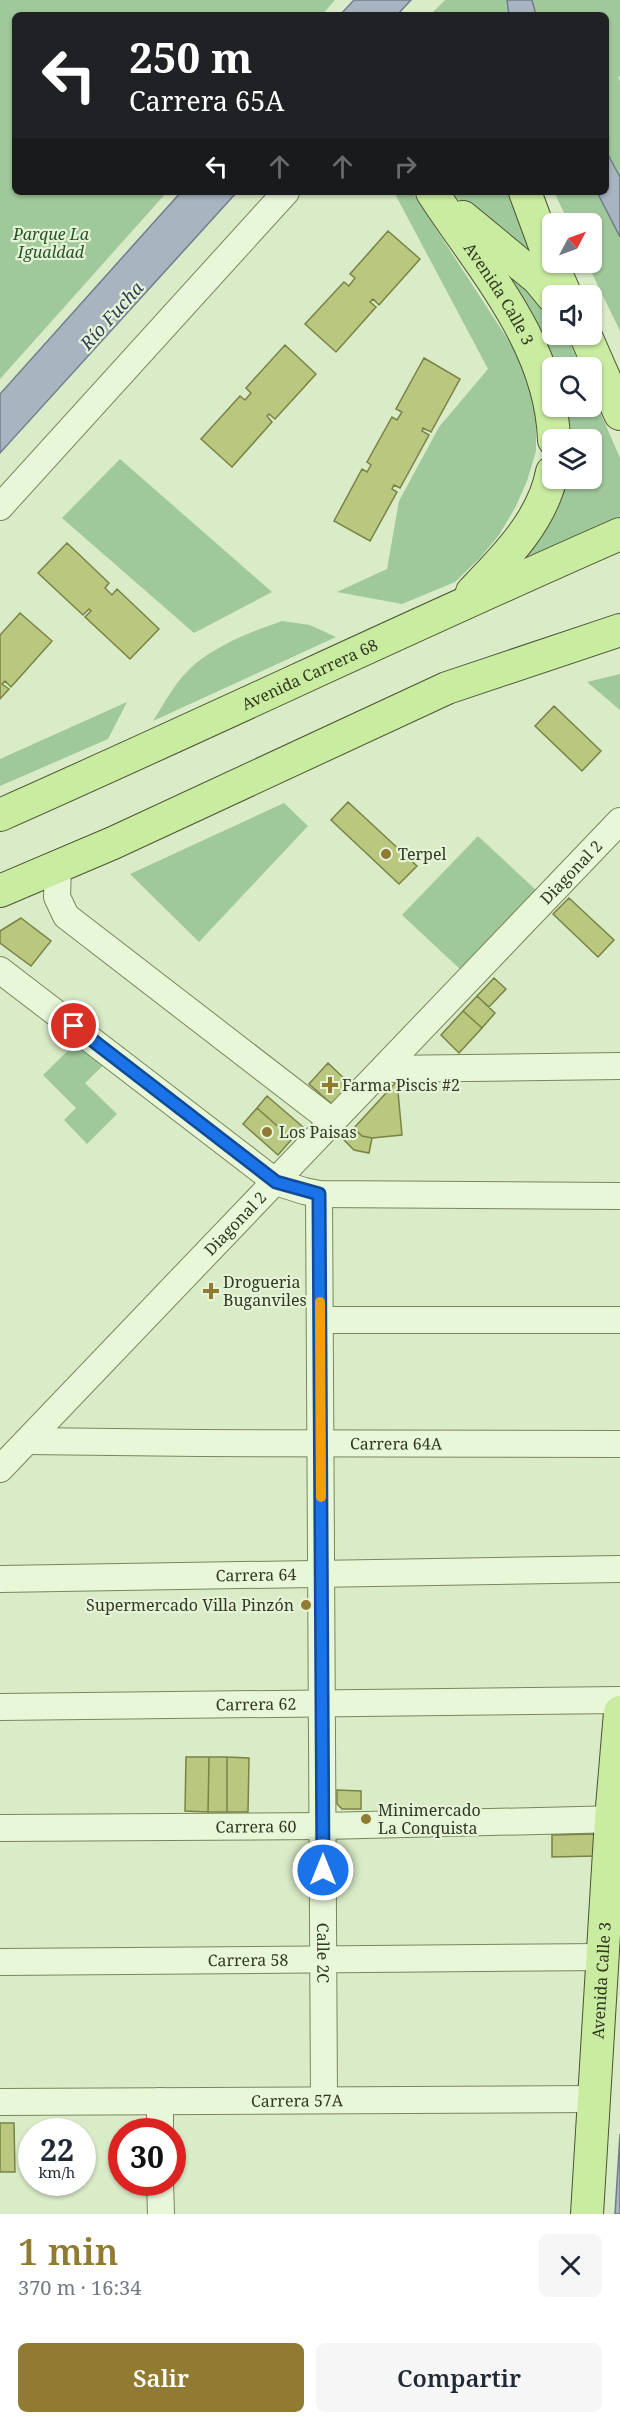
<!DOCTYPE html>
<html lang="es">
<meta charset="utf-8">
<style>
body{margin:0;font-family:"Noto Serif",serif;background:#f6f6f7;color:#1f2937;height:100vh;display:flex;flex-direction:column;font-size:22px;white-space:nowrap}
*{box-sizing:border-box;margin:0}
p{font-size:20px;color:#747a83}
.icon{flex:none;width:33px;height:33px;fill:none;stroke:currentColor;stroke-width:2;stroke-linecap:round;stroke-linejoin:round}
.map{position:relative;height:2214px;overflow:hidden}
.drawer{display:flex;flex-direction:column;background:#fff;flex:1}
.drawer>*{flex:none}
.guide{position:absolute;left:12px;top:12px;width:597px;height:183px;border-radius:9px;box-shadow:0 2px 4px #0004;background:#202124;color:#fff;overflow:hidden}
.needle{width:39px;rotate:49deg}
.tools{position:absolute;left:542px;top:213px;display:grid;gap:12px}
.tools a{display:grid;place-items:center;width:60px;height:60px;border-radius:9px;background:#fff;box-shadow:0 2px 4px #0004;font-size:30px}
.speed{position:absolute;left:18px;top:2118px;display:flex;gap:12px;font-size:30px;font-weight:700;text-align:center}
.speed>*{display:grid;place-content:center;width:78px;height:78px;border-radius:50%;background:#fff;box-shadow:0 2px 4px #0004;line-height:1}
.speed small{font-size:15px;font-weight:400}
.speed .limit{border:9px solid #d22;background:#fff;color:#111}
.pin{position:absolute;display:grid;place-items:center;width:51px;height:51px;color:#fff;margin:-26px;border:3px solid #fff;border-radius:50%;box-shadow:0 2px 6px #0007}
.me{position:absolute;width:66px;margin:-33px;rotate:0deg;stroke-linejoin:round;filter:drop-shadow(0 0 4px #0008)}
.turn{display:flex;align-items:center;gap:21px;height:126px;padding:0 18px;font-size:27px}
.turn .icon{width:78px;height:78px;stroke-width:2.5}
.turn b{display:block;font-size:42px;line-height:51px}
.lanes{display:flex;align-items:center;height:57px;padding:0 18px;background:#0003;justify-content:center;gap:30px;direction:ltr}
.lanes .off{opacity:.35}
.round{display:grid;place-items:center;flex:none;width:63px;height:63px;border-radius:9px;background:#f6f6f7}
.summary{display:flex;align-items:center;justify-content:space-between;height:102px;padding:0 18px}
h1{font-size:36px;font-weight:600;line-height:45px;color:#917a31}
.button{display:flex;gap:12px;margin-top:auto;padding:12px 18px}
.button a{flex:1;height:69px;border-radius:9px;background:#917a31;color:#fff;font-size:24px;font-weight:600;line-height:69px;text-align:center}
.button a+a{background:#f6f6f7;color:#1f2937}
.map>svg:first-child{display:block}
</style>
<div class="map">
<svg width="620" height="2214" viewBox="0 0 620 2214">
<rect width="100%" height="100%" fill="#daebc7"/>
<path fill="#a0c99b" d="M0 0H335L322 15H15V192H167L0 379Z
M445 0H507L509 15H430Z
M532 0H620V76L618 77 620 81V177L606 151V15H536Z
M394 192H412L516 352 528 382 536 412V451L527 481 515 508 499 535 479 559 455 582 402 604 337 592 387 569 399 501 439 427 488 369Z
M450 192H514L534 259 528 261Z
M554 192H597L620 237V331L587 263 591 262V224L569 223Z
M480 243 547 307 552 314V334L566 335 581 367 552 368Z
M591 391 620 458V516L506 570 559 479 591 478V440L562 439 557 407 591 406Z
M120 459 272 592 194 633 62 518Z
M282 621 310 625 336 637 153 721C165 702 177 679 195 664 219 644 253 631 282 621Z
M620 674V710L587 682Z
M127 702 108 739 0 786V759Z
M284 803 308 826 199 942 130 874Z
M478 836 536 890 461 970 402 915Z
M87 1032 114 1055 85 1083 117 1114 87 1144 64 1120 76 1108 43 1075Z"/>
<path fill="#a8b4bf" stroke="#6f7d8d" stroke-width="1.5" d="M354 0H411L397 15H340Z
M507 0H532L536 15H509Z
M606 151 620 177V237L597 192H606Z
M181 192H237L0 453V394Z
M620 2134V2214H615Z"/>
<path fill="#b9c77f" stroke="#798345" stroke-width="1.5" d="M388 231 420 259 379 305 373 299 370 302 376 307 336 352 305 324 344 282 349 286 355 278 350 274Z
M285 345 316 374 275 419 269 414 267 416 272 422 232 467 201 439 240 396 245 400 251 393 246 388Z
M424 358 460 379 431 432 423 428 422 431 429 435 400 488 394 485 392 489 397 492 370 541 334 521 362 469 367 472 371 465 367 462 392 417 397 420 402 412 396 409Z
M67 543 109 583 105 588 112 595 117 589 159 629 130 659 85 617 91 611 89 609 83 615 38 573Z
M20 613 52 641 11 687 5 681 2 684 9 689 0 699V635Z
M554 706 601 751 582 771 535 726Z
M348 802 417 866 399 884 331 820Z
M569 898 614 940 598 957 553 914Z
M21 918 51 941 31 966 0 943V931Z
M494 978 506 989 489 1007 477 996Z
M477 996 495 1013 482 1028 463 1011Z
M463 1011 482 1028 459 1053 441 1035Z
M328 1063 352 1086 333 1105 309 1084Z
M397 1081 402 1135 372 1138 362 1136 354 1128Z
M267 1096 303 1127 292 1139 257 1108Z
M257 1108 292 1139 278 1155 243 1124Z
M354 1128 362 1136 372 1138 369 1153 354 1150 343 1139Z
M186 1757H209L208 1812 185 1811Z
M209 1757H227V1812H208Z
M227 1757 249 1758 248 1812H227Z
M337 1790 361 1791V1809H342L337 1804Z
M595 1834V1856L552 1857V1835Z
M0 2123H14L15 2172H0Z"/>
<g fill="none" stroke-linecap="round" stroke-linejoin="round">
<g stroke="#79865d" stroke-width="28">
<g id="minor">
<path d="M0 507 286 192"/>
<path d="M58 866 57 897 66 916 333 1122"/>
<path d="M0 970 276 1182 304 1191 319 1194 620 1196"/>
<path d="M384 1069 620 1066"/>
<path id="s1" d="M319 1194 324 2100"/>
<path d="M320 1320H620"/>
<path id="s2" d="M27 1441 200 1443 620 1444"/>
<path id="s3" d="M0 1469 620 821"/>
<path id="s4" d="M0 1579 620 1569"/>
<path id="s5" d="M0 1707 620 1700"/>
<path id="s6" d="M0 1828 323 1826 620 1819"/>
<path id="s7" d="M0 1962 603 1957"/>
<path d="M160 2101V2132"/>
<path id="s8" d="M0 2102 594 2099"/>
<path d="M160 2182 161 2214"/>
</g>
</g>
<g stroke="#4c5431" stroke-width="34">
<g id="major">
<path id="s9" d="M432 192C481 268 551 343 554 440"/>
<path d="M525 192 549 257 566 296"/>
<path d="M463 217 538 279 552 296"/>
<path d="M585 334 620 414"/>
<path d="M472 592C505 558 543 520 552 472"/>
<path id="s10" d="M0 815C208 723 412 625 620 534"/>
<path d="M0 891 113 843 447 688 620 630"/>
<path id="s11" d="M587 2214 611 1819 620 1712"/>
</g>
</g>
<use href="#minor" stroke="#e9f7d9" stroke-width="26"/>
<use href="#major" stroke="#c9eca1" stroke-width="32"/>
</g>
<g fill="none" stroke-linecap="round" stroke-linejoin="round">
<g stroke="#114b97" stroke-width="15">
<path id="route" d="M74 1026 276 1182 319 1194 323 1870"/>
</g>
<use href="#route" stroke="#1a73e8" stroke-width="10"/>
<path stroke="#f59e0b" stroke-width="10" d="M320 1302 321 1497"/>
</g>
<g fill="#917a31" stroke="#e5f3d6" stroke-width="2">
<circle cx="386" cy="854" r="6"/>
<path d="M327 1076h6v6h6v6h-6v6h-6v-6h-6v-6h6z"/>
<circle cx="267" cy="1132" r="6"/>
<path d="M208 1282h6v6h6v6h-6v6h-6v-6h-6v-6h6z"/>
<circle cx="306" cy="1605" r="6"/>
<circle cx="366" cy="1819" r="6"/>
</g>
<g text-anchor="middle" stroke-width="4.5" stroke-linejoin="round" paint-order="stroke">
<g font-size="16" font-style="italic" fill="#285229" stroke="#e5f3d6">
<text x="51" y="240">Parque La<tspan x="51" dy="18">Igualdad</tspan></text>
</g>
<g font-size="16" fill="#313720" stroke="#e5f3d6">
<text dy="6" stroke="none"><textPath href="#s9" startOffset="122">Avenida Calle 3</textPath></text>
<text dy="6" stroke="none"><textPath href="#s10" startOffset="340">Avenida Carrera 68</textPath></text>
<text dy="6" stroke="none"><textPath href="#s3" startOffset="826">Diagonal 2</textPath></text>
<text dy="6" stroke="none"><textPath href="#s3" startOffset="340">Diagonal 2</textPath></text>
<text dy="6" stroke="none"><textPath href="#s2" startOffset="369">Carrera 64A</textPath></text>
<text dy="6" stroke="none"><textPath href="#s4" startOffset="256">Carrera 64</textPath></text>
<text dy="6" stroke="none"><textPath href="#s5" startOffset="256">Carrera 62</textPath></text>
<text dy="6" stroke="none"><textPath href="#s6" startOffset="256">Carrera 60</textPath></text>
<text dy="6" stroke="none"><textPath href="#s1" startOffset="759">Calle 2C</textPath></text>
<text dy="6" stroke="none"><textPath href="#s7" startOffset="248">Carrera 58</textPath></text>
<text dy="6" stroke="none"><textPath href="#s11" startOffset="234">Avenida Calle 3</textPath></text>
<text dy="6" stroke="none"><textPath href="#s8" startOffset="297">Carrera 57A</textPath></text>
</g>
<g font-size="16" fill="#313720" stroke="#e5f3d6" text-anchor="start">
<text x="398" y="860">Terpel</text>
<text x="342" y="1091">Farma Piscis #2</text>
<text x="279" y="1138">Los Paisas</text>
<text x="223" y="1288">Drogueria<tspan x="223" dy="18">Buganviles</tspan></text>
<text x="294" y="1611" text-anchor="end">Supermercado Villa Pinzón</text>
<text x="378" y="1816">Minimercado<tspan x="378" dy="18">La Conquista</tspan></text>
</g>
<g font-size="18" font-style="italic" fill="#303b56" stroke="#e5f3d6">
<text transform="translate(112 316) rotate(-48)" y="6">Río Fucha</text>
</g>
</g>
</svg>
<div class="tools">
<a><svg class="needle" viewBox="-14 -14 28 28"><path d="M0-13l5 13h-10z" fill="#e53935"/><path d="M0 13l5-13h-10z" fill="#747a83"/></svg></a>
<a><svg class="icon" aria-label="sound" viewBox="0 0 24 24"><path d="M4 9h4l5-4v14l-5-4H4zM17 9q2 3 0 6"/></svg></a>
<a><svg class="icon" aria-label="search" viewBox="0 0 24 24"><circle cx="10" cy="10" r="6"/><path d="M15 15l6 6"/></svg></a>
<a><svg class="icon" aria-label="layers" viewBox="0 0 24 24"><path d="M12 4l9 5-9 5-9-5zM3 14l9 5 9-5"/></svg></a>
</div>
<div class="speed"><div>22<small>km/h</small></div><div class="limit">30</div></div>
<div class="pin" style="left:74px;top:1026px;background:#d93025"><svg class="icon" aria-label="arrive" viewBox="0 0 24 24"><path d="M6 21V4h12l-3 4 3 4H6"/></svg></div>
<svg class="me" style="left:323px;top:1870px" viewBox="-20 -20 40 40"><circle r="17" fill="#1a73e8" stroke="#fff" stroke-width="3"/><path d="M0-11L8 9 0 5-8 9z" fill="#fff"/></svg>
<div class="guide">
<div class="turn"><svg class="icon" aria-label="left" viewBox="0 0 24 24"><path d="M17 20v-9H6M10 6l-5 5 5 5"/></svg><div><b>250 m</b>Carrera 65A</div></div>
<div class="lanes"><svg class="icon" aria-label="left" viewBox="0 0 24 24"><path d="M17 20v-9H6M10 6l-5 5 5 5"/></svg><svg class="icon off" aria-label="ahead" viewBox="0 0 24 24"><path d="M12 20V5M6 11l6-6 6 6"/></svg><svg class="icon off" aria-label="ahead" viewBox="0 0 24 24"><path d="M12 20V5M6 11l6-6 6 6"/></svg><svg class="icon off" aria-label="right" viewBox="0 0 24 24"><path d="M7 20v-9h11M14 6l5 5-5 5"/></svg></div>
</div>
</div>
<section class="drawer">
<div class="summary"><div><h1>1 min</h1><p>370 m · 16:34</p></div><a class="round"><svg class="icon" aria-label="close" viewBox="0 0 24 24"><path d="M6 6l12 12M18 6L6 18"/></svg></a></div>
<div class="button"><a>Salir</a><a>Compartir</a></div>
</section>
